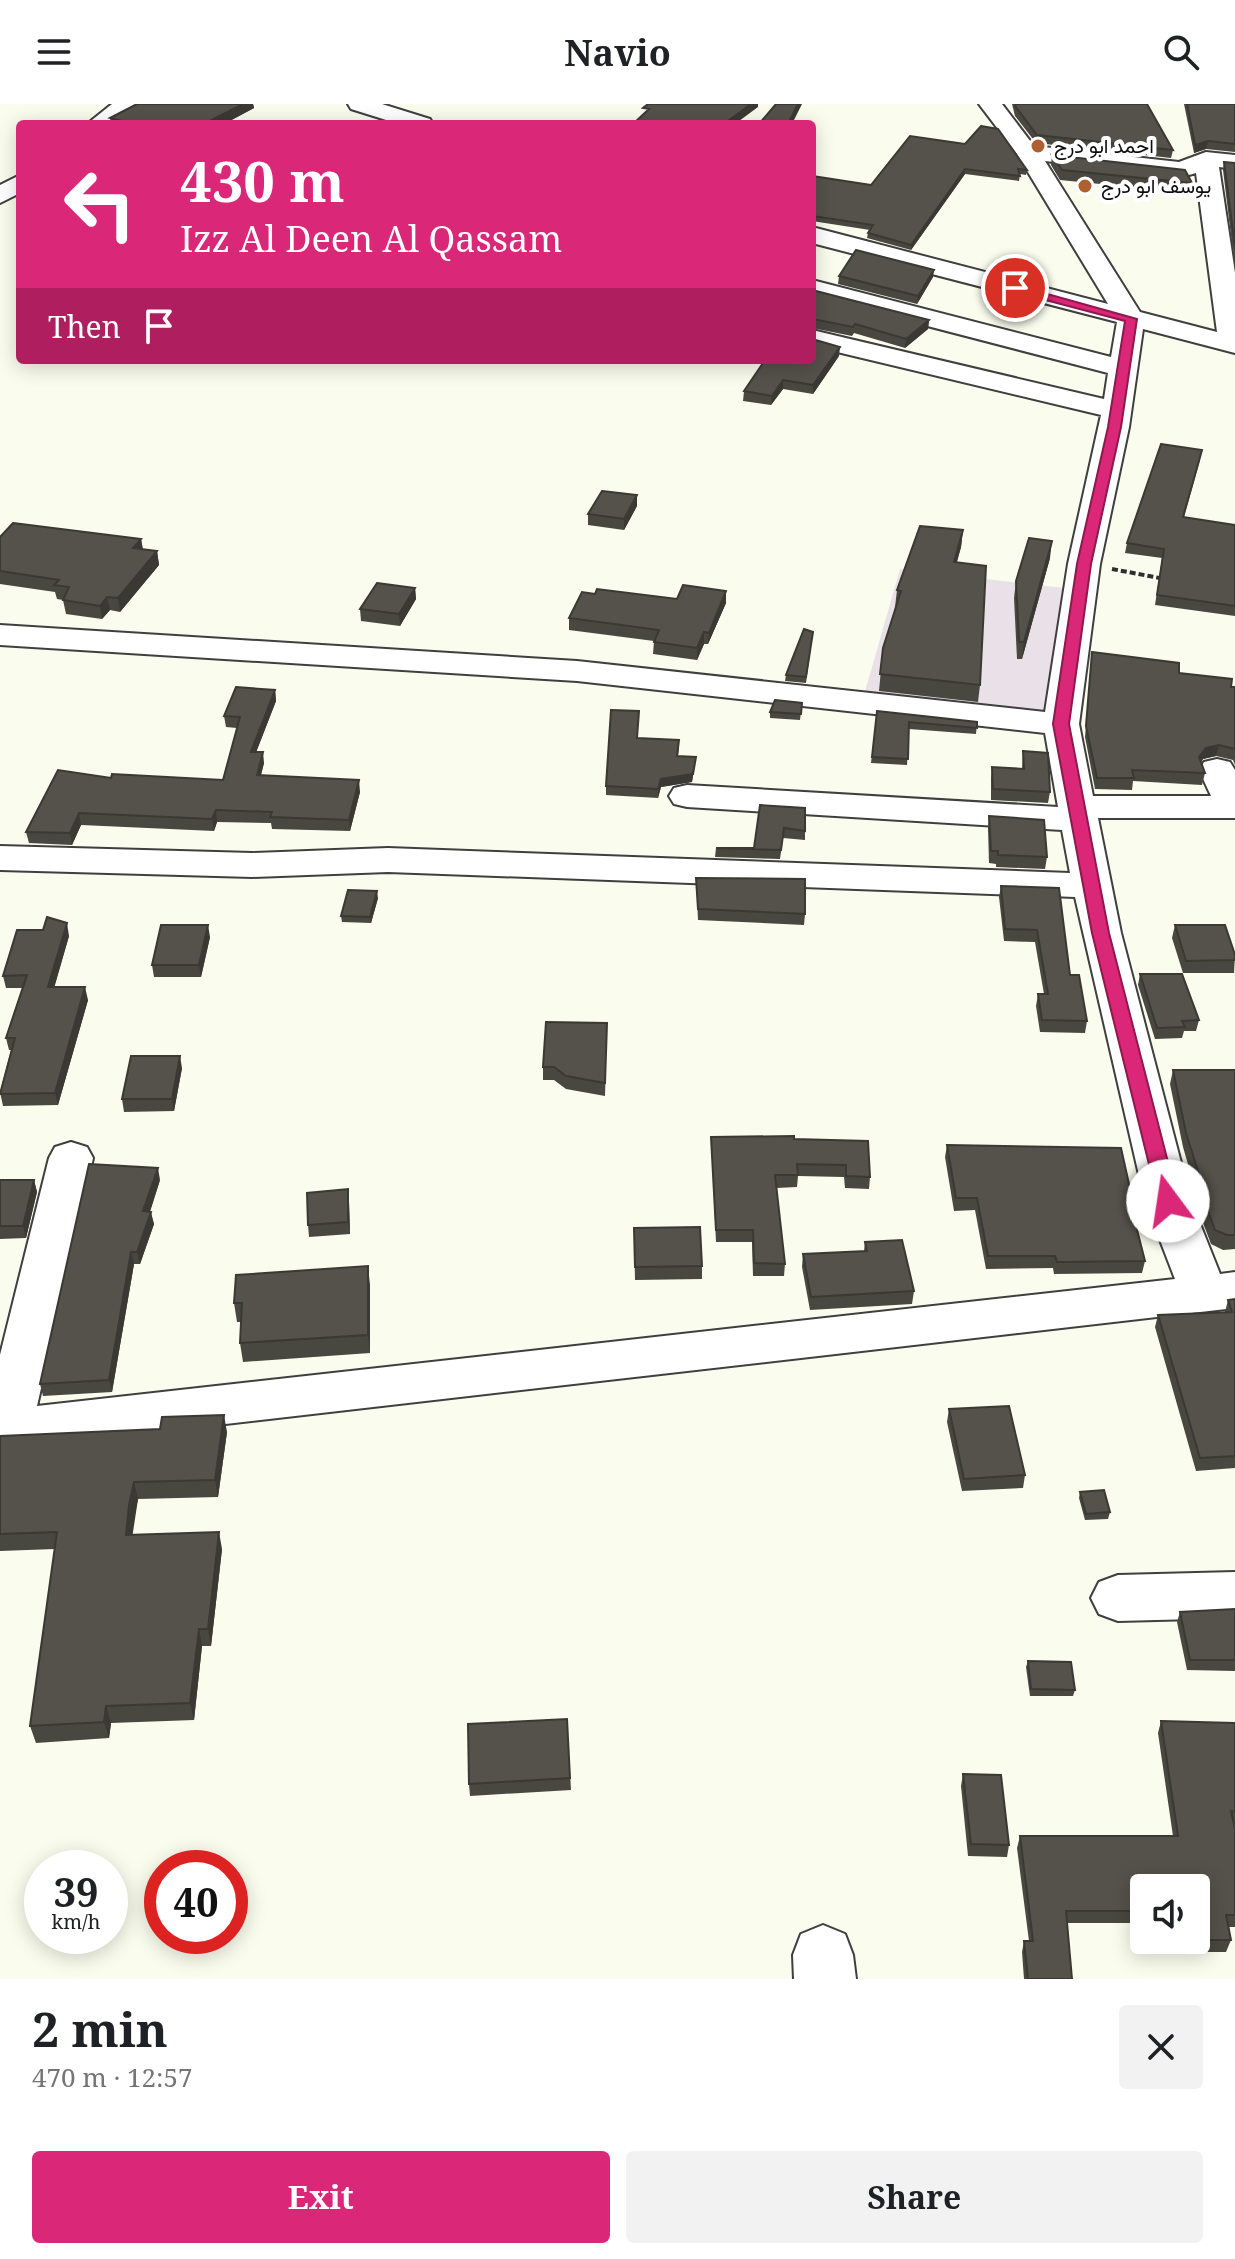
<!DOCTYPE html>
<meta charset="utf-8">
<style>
body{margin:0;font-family:"Noto Serif",Vazirmatn,serif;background:#f2f2f2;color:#202124;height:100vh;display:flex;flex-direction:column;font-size:30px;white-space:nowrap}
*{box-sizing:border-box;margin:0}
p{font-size:26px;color:#757577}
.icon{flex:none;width:44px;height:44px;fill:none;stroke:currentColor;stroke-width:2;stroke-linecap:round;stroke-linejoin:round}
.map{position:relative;height:1875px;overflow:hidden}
.side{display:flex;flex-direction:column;background:#fff;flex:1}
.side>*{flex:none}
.guide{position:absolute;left:16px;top:16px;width:800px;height:244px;border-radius:8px;box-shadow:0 4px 20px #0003;background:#db2777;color:#fff;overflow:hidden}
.fabs{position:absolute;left:1130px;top:1770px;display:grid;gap:16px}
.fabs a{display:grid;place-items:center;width:80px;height:80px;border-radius:8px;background:#fff;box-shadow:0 4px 20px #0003;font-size:40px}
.speed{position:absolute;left:24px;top:1746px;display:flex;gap:16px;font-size:40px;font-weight:700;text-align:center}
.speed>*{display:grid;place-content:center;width:104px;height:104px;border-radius:50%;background:#fff;box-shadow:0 4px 20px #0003;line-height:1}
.speed small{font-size:20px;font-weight:400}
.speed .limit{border:12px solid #d22;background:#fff;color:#111}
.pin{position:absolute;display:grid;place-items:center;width:68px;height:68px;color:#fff;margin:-34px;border:4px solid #fff;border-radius:50%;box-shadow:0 2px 8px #0007}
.me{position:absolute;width:88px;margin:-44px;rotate:346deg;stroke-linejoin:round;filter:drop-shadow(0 0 6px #0008)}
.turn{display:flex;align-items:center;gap:28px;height:168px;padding:0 32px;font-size:36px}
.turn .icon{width:104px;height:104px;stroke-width:2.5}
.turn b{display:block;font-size:56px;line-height:68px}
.then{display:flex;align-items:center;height:76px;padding:0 32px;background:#0003;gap:16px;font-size:30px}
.round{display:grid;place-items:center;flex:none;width:84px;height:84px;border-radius:8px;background:#f2f2f2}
.headline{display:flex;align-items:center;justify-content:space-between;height:136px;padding:0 32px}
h1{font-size:48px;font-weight:700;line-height:60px}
.cta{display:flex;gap:16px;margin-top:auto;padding:16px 32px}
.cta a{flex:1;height:92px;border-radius:8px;background:#db2777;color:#fff;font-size:32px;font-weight:700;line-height:92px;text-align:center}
.cta a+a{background:#f2f2f2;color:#202124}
header{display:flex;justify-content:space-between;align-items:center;height:104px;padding:0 32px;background:#fff;font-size:36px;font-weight:700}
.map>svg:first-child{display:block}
</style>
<header><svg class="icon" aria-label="menu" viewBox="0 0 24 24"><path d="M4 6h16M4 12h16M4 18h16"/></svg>Navio<svg class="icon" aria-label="search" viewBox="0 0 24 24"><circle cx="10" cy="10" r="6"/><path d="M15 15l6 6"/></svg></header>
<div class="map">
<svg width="1235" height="1875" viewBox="0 0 1235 1875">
<rect width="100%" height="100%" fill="#fafded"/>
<path fill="#eae1e8" d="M900 465 1073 485 1054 612 864 591Z"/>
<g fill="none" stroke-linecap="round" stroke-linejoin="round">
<g stroke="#3f3f3f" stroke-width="4">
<path id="minor" d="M112 0H138L113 20H87Z
M348 0H382L430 15 433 20H399L351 5Z
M979 0H1002L1034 42 1179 58 1206 48 1235 51V65L1219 63 1235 169V249L1143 225 1129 323 1100 460 1079 620 1093 692H1211L1199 666 1204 658 1217 655 1230 658 1235 666V714H1098L1121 829 1191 1097 1220 1170 1235 1168V1204L0 1346V1251L49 1054 55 1043 71 1038 87 1043 93 1054 37 1302 1175 1175 1145 1097 1075 793 388 768 252 773 0 766V742L252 749 388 744 1070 769 1062 726 687 703 674 700 669 692 674 684 687 681 1058 703 1045 629 577 577 0 541V521L577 557 1045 608 1068 460 1101 311 812 242V226L1104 295 1108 269 812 192V176L1111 253 1117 218 812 139V123L1108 200 1017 50ZM1045 57 1182 73 1196 69 1217 228 1140 208Z
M20 71V89L0 99V81Z
M1235 1468V1514L1118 1517 1099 1510 1091 1494 1099 1478 1118 1471Z
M823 1821 845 1830 853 1851 856 1875H794L793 1851 801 1830Z"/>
</g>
<path stroke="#2e2e2e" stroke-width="4" stroke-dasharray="6 3" stroke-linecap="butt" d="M1112 465 1165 475"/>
<use href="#minor" fill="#fff" fill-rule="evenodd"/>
</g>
<path fill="#484740" d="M137 0H253L254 4 224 20H111L110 14Z
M1012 0H1147L1173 46 1171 54 1036 39 1015 12Z
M1184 0H1235V48L1206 45 1194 49Z
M910 32 1027 66 1026 71 1020 70 1019 77 965 70 911 146 867 134 868 129 870 126 812 117V72L871 81Z
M1052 51 1192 79 1191 89 1060 76 1051 61Z
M1224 58 1235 59V164L1223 66Z
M839 172 933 173 917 200 838 180Z
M812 186 929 216 928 225 905 244 854 229 852 232 812 224Z
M839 252 813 290 783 285 771 301 743 297 744 287Z
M1200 356 1184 413 1235 421V512L1155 501 1162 454 1125 449 1127 439Z
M637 402 624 426 588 421V410Z
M963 426 961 443 957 458 980 581 978 598 879 587 883 544 896 503H895L897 486Z
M0 433 141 435 143 445 157 447 159 461 120 508 110 506 102 515 66 510 63 496 57 495 55 488 0 480Z
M1050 454 1022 555H1017L1014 494 1016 477Z
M415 484 416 495 400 522 361 517 360 505Z
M726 487V499L708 540H704L697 556 653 550 654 537 569 526V514L595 490 677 495Z
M813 528 806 579 785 577 786 571Z
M1092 548 1235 583V661L1233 656 1216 652 1203 655 1201 658 1205 669 1202 681 1133 677 1132 686 1095 685 1085 633Z
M275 586 276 597 256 648 264 659 261 671 360 688 350 727 272 725 271 719 217 718 214 727 81 721 72 741 29 739 26 728 111 674 223 676 237 624 226 623 224 612Z
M802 599 800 616 770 614V608Z
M877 607 977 618 976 630 909 625 907 661 871 659Z
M637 634 679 644 678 652 696 653 692 678 661 683 658 694 606 691V682Z
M1023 647 1050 688 1048 699 991 696V674L992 663 1022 665Z
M760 701 805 727V736L783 734 780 755 715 753 716 744H754Z
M989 712 1047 753 1045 765 996 763V760L989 759 988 724Z
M696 774 805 810 804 821 698 816Z
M1001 782 1059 784 1070 871 1087 917 1085 929 1040 928 1036 902 1038 890H1044L1035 838 1004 837 999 793Z
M378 794 371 819 342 818 341 812Z
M1175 821 1235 851 1234 869H1183L1172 834Z
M69 832 54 883 88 896 58 1001 3 1002 0 988 11 946H9L6 934 23 884H6L3 872Z
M210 833 201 873H154L152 861Z
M1140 870 1199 916 1196 927H1184L1182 934 1155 935 1138 881Z
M607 919 605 992 566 985 554 976H543V963Z
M182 964 174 1007 124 1008 122 995Z
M1173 966H1235V1145L1223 1146 1211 1140 1194 1095 1196 1088 1183 1043 1170 980Z
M711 1033 794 1035 870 1073 869 1085 845 1084 844 1073 798 1072 797 1083 776 1084 785 1160 784 1172H753L752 1138H716Z
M947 1041 1133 1098 1132 1105 1145 1157 1142 1169 1054 1170 1053 1164 986 1165 975 1106 954 1107 945 1053Z
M0 1076H34L37 1088 26 1134 0 1135Z
M160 1076 150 1108 154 1120 140 1160H134L112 1288 43 1292 40 1280Z
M349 1098 350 1130 309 1133 308 1121Z
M634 1124 702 1162V1175L635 1176Z
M865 1138 914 1187 912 1200 810 1206 802 1163 803 1150 864 1147Z
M370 1181V1249L243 1258 240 1239 241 1218H237L234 1199Z
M1235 1195V1364L1196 1367 1155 1223 1158 1211 1225 1208 1228 1196Z
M949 1305 1025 1371 1023 1384 962 1387 947 1318Z
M227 1328 218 1393 138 1395 133 1419 132 1430 222 1445 211 1542H202L194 1616 111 1619 109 1634 36 1639 30 1622 55 1445 0 1447V1332Z
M1080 1388 1110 1408 1108 1415 1085 1416 1079 1394Z
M1235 1505V1567L1187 1566 1177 1518 1180 1508Z
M1028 1557 1075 1586 1073 1592H1030L1026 1563Z
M567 1615 571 1686 470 1692 469 1680Z
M1161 1617 1235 1619V1720H1234L1235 1725V1823H1229L1231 1836 1226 1848H1196L1193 1836H1196V1784H1144V1819H1067L1072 1875H1024L1022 1848 1024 1837H1029L1017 1744 1020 1732H1173L1158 1629Z
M963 1670 1009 1741 1007 1753 968 1752 961 1682Z"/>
<path fill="#3b3934" d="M243 0H253L254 4 224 20H204Z
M751 0H758V3L735 20H724Z
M798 0H802L792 20H788Z
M1208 37 1206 45 1194 49 1195 41Z
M965 65V70L911 146V141Z
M934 166 933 173 917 200 918 192Z
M929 216 928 225 905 244 906 235Z
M840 243 839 252 813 290V281Z
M783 276V285L771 301 772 292Z
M637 391V402L624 426V415Z
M963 426 961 443 952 474 954 458Z
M141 435 143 449 133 444Z
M1052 437 1050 454 1022 555 1024 538Z
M157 447 159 461 120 508 118 494Z
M415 484 416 495 400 522 399 510Z
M726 487V499L708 540 709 529Z
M107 493 110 506 102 515 100 502Z
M704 528V540L697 556V544Z
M275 586 276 597 252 659 251 648Z
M1219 641 1216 652 1203 655 1196 664 1199 653 1206 644Z
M263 648 264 659 258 682 257 671Z
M696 653 692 678 661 683 658 694V685L661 675Z
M359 676 360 688 350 727 349 716Z
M216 706 217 718 214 727 212 715Z
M79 709 81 721 72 741 70 729Z
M377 787 378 794 371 819 370 813Z
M67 819 69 832 51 895 48 883Z
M208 821 210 833 201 873 199 861Z
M85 883 88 896 58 1001 55 989Z
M180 952 182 964 174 1007 172 995Z
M158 1064 160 1076 146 1119 143 1107Z
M34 1076 37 1088 26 1134 23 1122Z
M348 1085 349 1098 350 1130 348 1118Z
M151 1108 154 1120 140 1160 137 1148Z
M131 1148 134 1160 112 1288 109 1276Z
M368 1162 370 1181V1249L368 1231Z
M224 1311 227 1328 218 1393 215 1376Z
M134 1378 138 1395 130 1448 126 1431Z
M219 1428 222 1445 211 1542 208 1525Z
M199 1525 202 1542 194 1616 190 1599Z
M106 1602 111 1619 109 1634 104 1618Z"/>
<path fill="#54524a" stroke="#3b3934" stroke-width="2" d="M137 0H243L204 20H134L110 14Z
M648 0H751L724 20H633L649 5 643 4Z
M776 0H798L788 20H759Z
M1015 0H1147L1173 46 1037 31 1016 3Z
M1187 0H1235V40L1208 37 1195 41Z
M981 22 998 25 1027 66 1018 65 1020 72 965 65 911 141 868 129 873 121 812 112V72L871 81 910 32 965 40Z
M1052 51 1185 66 1192 79 1062 66Z
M1224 58 1235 59V143Z
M856 146 934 166 918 192 839 172Z
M812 186 929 216 906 235 855 220 853 223 812 215Z
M812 235 840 243 813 281 783 276 772 292 744 287 765 256H812Z
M1161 340 1202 346 1183 413 1235 421V502L1157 491 1164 445 1127 439Z
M602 387 637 391 624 415 588 410Z
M13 419 141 435 133 444 157 447 118 494 107 493 100 502 63 496 69 483 54 481 59 476 0 467V433Z
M920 422 963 426 954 458 986 462 980 581 880 570 883 544 901 487 897 486Z
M1029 434 1052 437 1024 538H1019L1016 477Z
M377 479 415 484 399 510 360 505Z
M683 481 726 487 709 529 704 528 697 544 654 538 659 526 569 514 582 488 595 490 597 485 677 495Z
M804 525 813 528 806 573 786 571Z
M1092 548 1179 559V569L1232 575 1231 583H1235V645L1219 641 1206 644 1199 653 1205 669 1132 666 1134 674H1097L1086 622Z
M236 583 275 586 251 648H263L257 671 359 676 349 716 270 713 272 708 216 706 212 715 79 709 70 729 26 728 58 666 111 674 112 670 223 676 240 613 224 612Z
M775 596 802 599 801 610 770 608Z
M611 606 639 607 637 634 679 636 677 652 696 653 693 670 661 675 658 685 606 682Z
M877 607 977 618V624L909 618 908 655 872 653Z
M1023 647 1048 649 1050 688 993 685 992 663 1024 665Z
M760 701 805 704V727L784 724 781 746 716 744H754Z
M989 712 1044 716 1047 753 998 751V747H991Z
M696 774 805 775V810L698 805Z
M1001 782 1059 784 1070 871H1079L1087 917 1042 916 1038 890H1048L1037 826 1005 825Z
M348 786 377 787 370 813 341 812Z
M47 813 67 819 48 883H85L55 989 0 990 15 934H6L27 871 3 872 17 826H43Z
M161 821H208L199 861H152Z
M1175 821H1225L1235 851V856L1186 857Z
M1140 870H1182L1199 916 1182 917 1185 923 1157 924Z
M546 918 607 919 605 979 566 972 554 963H543Z
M131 952H180L172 995H122Z
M1173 966H1235V1131H1227L1215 1126 1198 1080H1202L1186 1029Z
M794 1032V1035L868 1037 870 1073 846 1072V1061L797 1060 798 1071H775L785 1160 754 1159 753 1126H716L711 1033Z
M947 1041 1121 1044 1133 1098H1130L1145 1157 1057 1158 1055 1152H988L977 1094H956Z
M89 1060 158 1064 143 1107 151 1108 137 1148H131L109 1276 40 1280Z
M0 1076H34L23 1122H0Z
M348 1085V1118L308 1121 307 1089Z
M700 1123 702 1162 635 1163 634 1124Z
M902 1136 914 1187 811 1193 803 1150 867 1147 865 1138Z
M368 1162V1231L240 1239 242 1199H234L236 1171Z
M1235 1195V1352L1200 1354 1158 1211 1232 1208 1228 1196Z
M1009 1302 1025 1371 964 1375 949 1305Z
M224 1311 215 1376 134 1378 129 1401 126 1431 219 1428 208 1525H199L190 1599 106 1602 104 1618 30 1622 57 1428 0 1430V1332L160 1325 162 1313Z
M1104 1386 1110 1408 1086 1410 1080 1388Z
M1235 1505V1556H1190L1180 1508Z
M1028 1557 1071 1558 1075 1586 1031 1585Z
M567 1615 570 1674 469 1680 468 1620Z
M1161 1617 1235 1619V1708L1231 1707 1235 1725V1811H1226L1231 1836H1200L1196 1817V1784H1144V1807H1066L1072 1875H1028L1024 1837H1033L1020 1732H1178Z
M963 1670 1001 1671 1009 1741 971 1740Z"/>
<path fill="#db2777" stroke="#8e194d" stroke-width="2" d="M1015 181 1137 215 1121 323 1091 460 1069 620 1109 829 1178 1097 1168 1104 1158 1097 1092 829 1053 620 1077 460 1108 323 1125 217 1011 187V182Z"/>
<g fill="#b05f31" stroke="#fff" stroke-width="3">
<circle cx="1038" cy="42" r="8"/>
<circle cx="1085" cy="82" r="8"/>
</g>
<g text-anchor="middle" stroke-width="8" stroke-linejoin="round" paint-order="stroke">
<g font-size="20" fill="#0c0c0c" stroke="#fff" text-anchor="start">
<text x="1054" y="49">احمد ابو درج</text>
<text x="1101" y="89">يوسف ابو درج</text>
</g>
</g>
</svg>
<div class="fabs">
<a><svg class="icon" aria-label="sound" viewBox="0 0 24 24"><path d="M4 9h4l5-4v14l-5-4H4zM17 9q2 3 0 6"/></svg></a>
</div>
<div class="speed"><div>39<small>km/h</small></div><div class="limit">40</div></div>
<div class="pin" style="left:1015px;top:184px;background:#d93025"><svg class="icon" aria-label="arrive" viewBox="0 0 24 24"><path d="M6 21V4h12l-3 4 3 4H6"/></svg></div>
<svg class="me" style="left:1168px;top:1097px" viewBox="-20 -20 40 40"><circle r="19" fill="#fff"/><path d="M0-13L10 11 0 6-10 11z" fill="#db2777"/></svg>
<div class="guide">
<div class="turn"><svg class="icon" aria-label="left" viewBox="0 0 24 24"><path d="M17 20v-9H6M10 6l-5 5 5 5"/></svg><div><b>430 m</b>Izz Al Deen Al Qassam</div></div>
<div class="then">Then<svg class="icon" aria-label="arrive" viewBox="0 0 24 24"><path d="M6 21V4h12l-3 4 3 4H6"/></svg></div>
</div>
</div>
<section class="side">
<div class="headline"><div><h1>2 min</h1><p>470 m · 12:57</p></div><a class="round"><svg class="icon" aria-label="close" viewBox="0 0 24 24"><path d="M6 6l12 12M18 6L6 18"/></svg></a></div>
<div class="cta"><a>Exit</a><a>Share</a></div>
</section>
